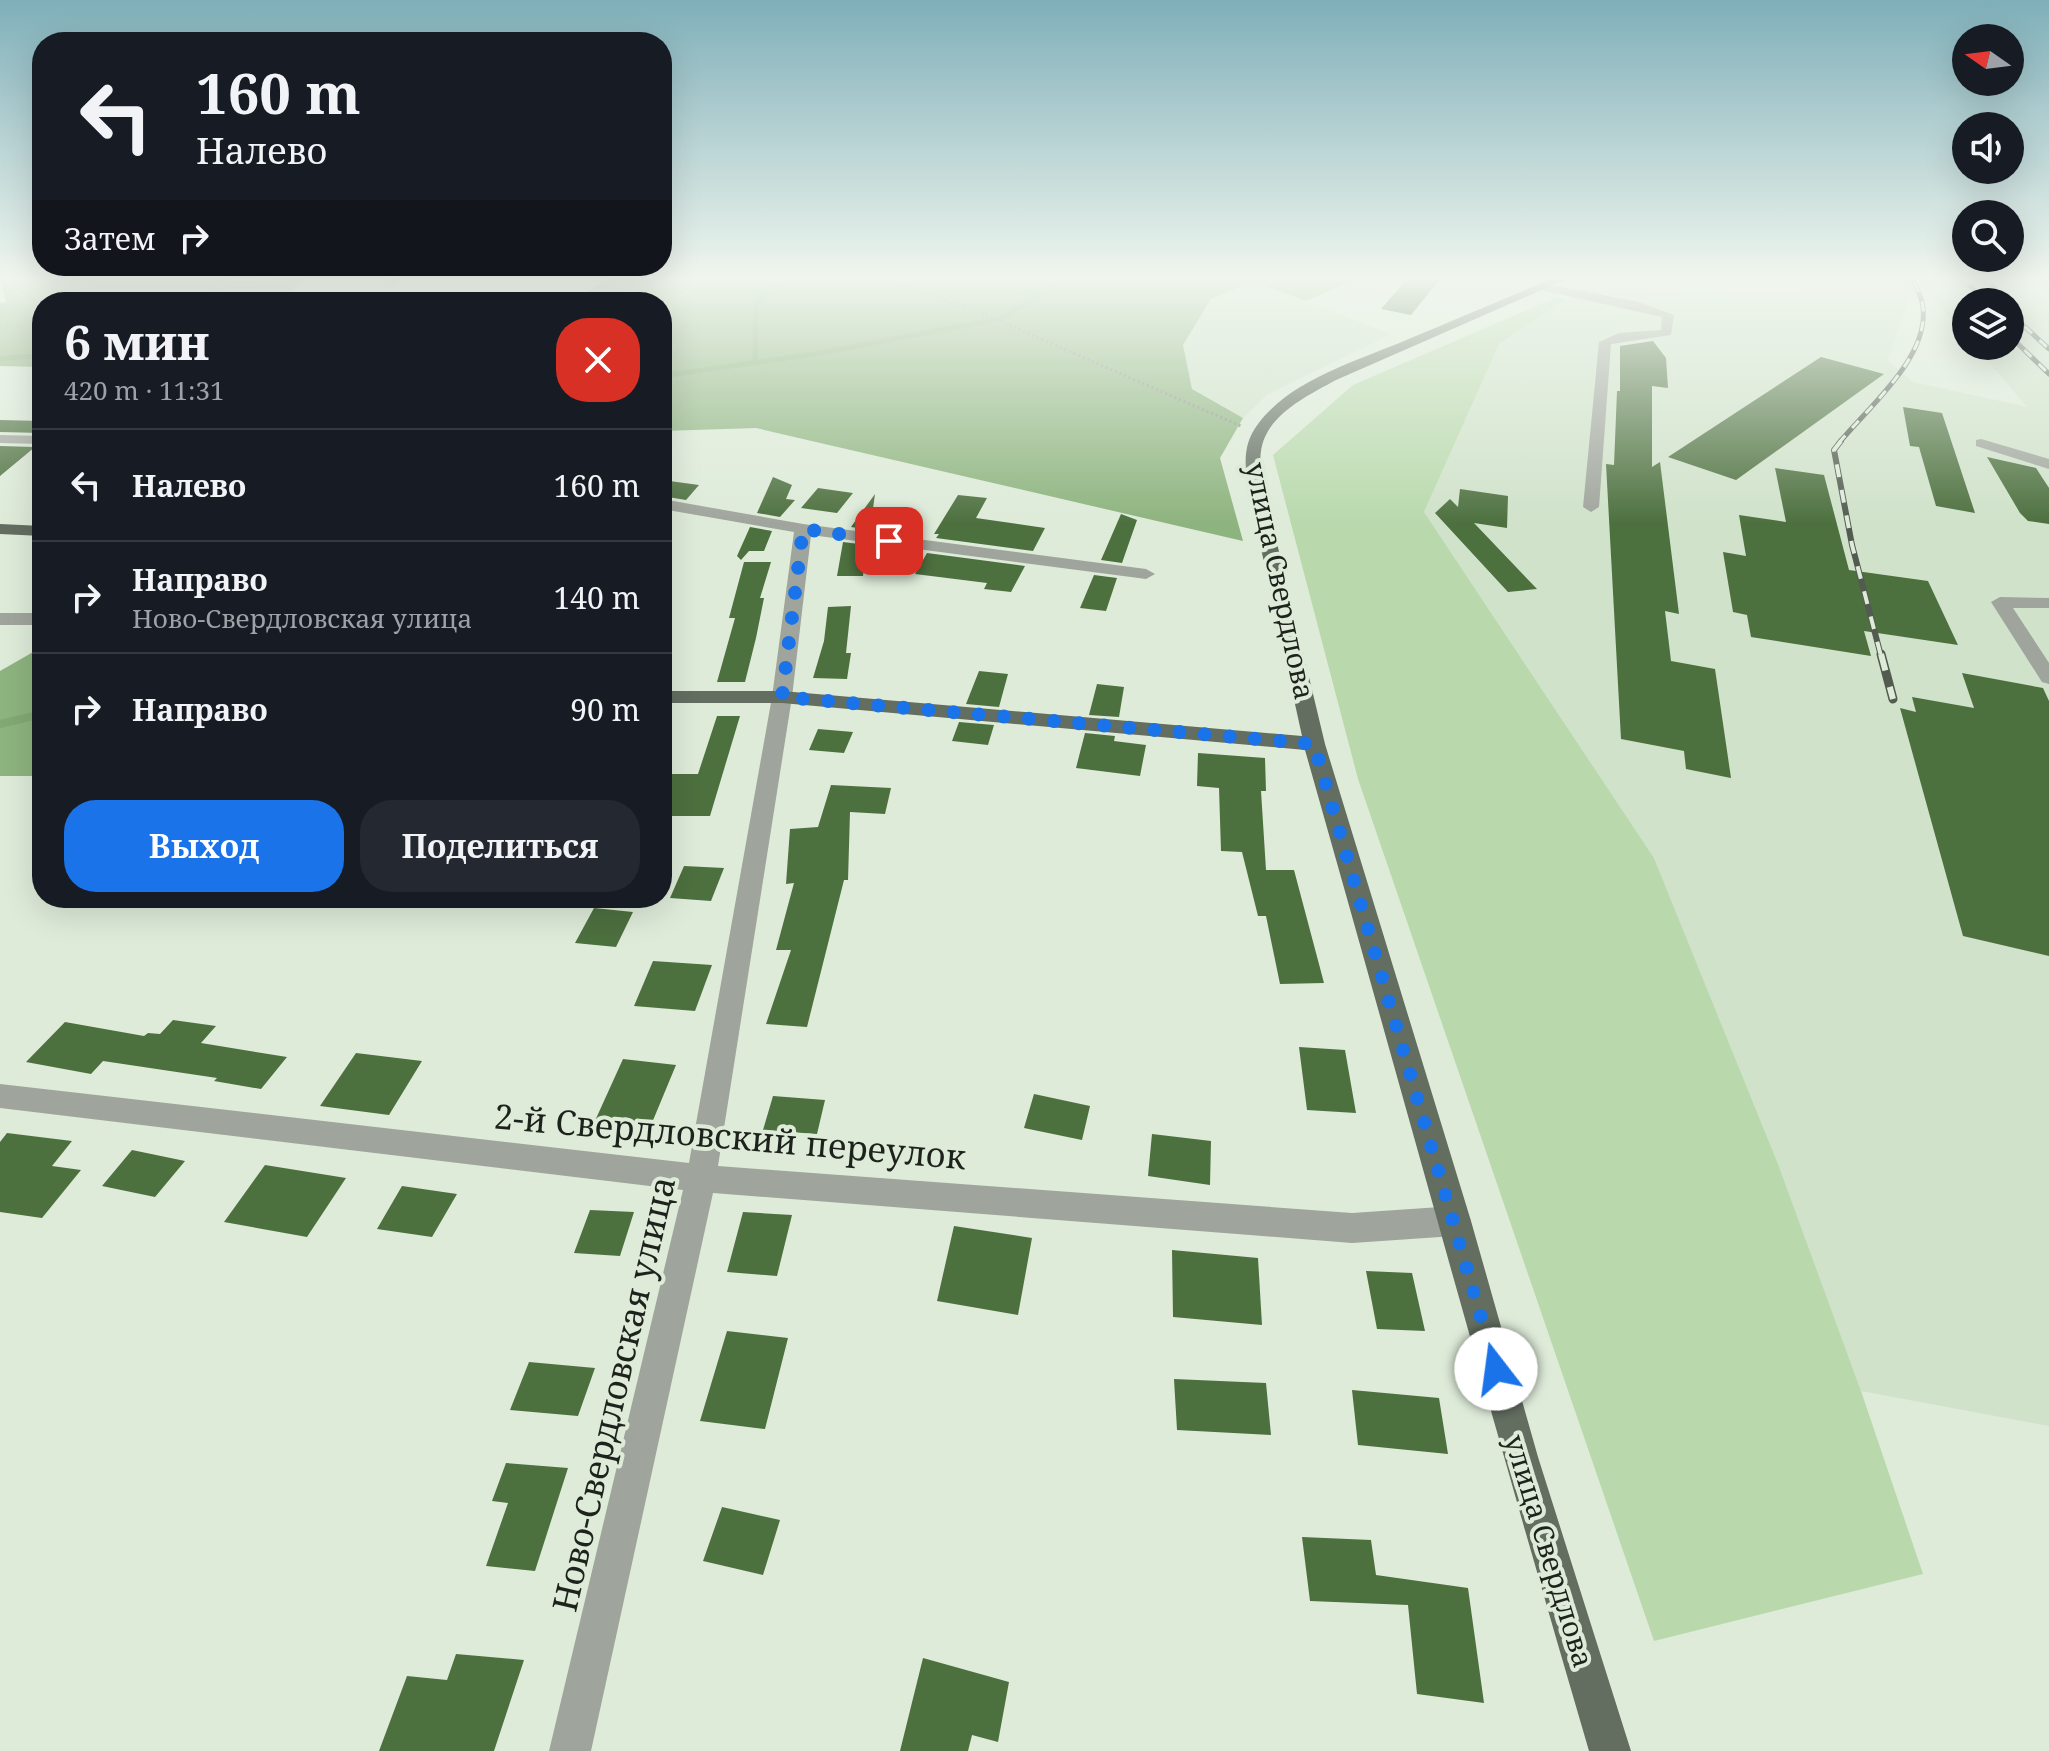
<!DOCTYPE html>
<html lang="ru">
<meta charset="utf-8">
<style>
body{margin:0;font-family:"Noto Serif",serif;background:#242831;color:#f1f3f6;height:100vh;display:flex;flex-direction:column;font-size:30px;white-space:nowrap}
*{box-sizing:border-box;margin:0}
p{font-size:26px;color:#9ea1a6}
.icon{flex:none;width:44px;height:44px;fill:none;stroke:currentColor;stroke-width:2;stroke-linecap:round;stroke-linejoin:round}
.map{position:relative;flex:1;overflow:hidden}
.sheet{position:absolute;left:32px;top:292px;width:640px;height:616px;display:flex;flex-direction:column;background:#171b24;border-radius:32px;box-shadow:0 8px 32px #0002}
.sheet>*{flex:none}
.banner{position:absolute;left:32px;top:32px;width:640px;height:244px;border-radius:32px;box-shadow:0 8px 32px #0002;background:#171b24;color:#f1f3f6;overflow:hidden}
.needle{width:52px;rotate:284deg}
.controls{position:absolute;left:1952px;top:24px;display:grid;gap:16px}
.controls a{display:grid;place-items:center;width:72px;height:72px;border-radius:50%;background:#171b24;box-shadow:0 8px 32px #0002;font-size:40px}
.pin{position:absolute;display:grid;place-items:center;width:68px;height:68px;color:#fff;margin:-34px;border-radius:16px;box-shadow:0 4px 12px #0006}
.me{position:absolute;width:88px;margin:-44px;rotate:345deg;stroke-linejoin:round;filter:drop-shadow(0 0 6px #0008)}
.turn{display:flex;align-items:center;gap:28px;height:168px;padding:0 32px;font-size:36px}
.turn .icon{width:104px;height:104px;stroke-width:2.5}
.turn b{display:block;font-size:56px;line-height:68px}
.then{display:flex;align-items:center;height:76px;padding:0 32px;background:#0003;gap:16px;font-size:30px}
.round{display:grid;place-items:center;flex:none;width:84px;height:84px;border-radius:32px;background:#242831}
.headline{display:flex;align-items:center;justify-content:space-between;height:136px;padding:0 32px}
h1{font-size:48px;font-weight:700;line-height:60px}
.action{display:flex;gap:16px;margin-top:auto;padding:16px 32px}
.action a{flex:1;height:92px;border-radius:32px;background:#1a73e8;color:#fff;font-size:32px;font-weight:700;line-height:92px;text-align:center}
.action a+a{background:#242831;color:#f1f3f6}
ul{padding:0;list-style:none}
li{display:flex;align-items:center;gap:24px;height:112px;padding:0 32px;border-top:2px solid #363941}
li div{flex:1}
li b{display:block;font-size:30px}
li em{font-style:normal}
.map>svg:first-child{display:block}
</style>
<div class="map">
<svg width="2049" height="1751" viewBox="0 0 2049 1751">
<rect width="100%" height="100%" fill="#deebd9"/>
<path fill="#d0e2ca" d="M1916 278H2049V1426L1861 1391 1778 1164 1654 858 1424 512 1499 344 1582 290 1910 297 1888 360 1913 382 2027 407 1975 346H2010V302H1966V336Z
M1253 281 1391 334 1268 394 1243 418 1192 389 1183 345 1211 299Z"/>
<path fill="#b9d9ac" d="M1555 298 1566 300 1499 344 1424 512 1654 858 1778 1164 1861 1391 1923 1574 1654 1641 1358 779 1273 455 1353 385Z"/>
<path fill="#8db37e" d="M0 278H231L232 281 302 278 290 293H585L610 278H1359L1306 301 1253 281 1211 299 1183 345 1192 389 1243 418 1220 458 1243 541 756 428 662 431V302H42V367L0 366V303L6 302Z
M42 647V776H0V671Z"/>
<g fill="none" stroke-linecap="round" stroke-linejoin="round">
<path stroke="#82a873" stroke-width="5" d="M14 278 42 310
M26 294 62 278
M202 302 216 289 218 278
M0 358 42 356
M755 363 756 303 778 285
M662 376 821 353 1003 318 1063 278"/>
<path stroke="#82a873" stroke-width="8" d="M0 724 42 714"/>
</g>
<path fill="#4d703f" d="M1408 278H1441L1411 315 1381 309Z
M1653 341 1666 358 1668 388 1652 386V467L1660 462 1679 614 1665 611 1671 661 1715 669 1731 778 1686 769 1684 751 1621 739 1606 464 1614 465 1617 391H1620V346Z
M1821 357 1884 374 1736 480 1668 457Z
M1903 407 1942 413 1975 513 1936 506 1919 447 1910 446Z
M0 420 42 421V433L0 432Z
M0 446 35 447 0 476Z
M1987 457 2036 468 2049 488V524L2028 521 2020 513Z
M1775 468 1824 475 1849 570 1928 581 1958 645 1864 631 1871 656 1751 637 1747 615 1733 612 1723 552 1746 556 1739 515 1786 522Z
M773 477 792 485 786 499 795 500 780 517 757 513Z
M662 480 699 485 686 500 662 496Z
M818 488 853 493 837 513 801 508Z
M1460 489 1508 496 1507 528 1474 523 1537 589 1508 592 1435 513 1450 499 1458 507Z
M875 494 870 530 851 527Z
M958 495 987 498 976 518 1045 528 1033 551 936 538 939 534H934Z
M1121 514 1137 520 1122 563 1101 560Z
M750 527 772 531 764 551H749L741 560 737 556Z
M843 542 867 545 863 576H837Z
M927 553 1025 566 1011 592 984 589 987 583 915 574Z
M744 562H771L760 598H764L756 638 745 682H717L735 618H729Z
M1094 575 1117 578 1106 611 1080 608Z
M851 606 846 653H851L847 679 813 678 824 641 828 607Z
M979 671 1008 674 999 707 966 704Z
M1962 673 2043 688 2049 701V956L1963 936 1900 708 1916 712 1912 697 1974 708Z
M1097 684 1124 687 1119 717 1089 715Z
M717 716H740L710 816H662V795L670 774H698Z
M959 722 994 725 988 745 952 741Z
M818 729 853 732 844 753 809 750Z
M1085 733 1115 736 1114 741 1146 745 1140 776 1076 768Z
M1198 753 1265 758 1266 791H1261L1266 870H1294L1324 983 1280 984 1266 916H1258L1242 852 1221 851 1219 788 1197 786Z
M831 785 891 788 885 814 850 812 848 880H844L807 1027 766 1024 791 950H776L794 883 786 884 790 829 818 827Z
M684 866 724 868 711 901 670 898Z
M594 908 633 912 616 947 575 943Z
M653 961 712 965 695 1011 634 1006Z
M173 1020 216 1026 201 1043 287 1057 261 1089 214 1081 217 1078 103 1061 91 1074 26 1062 65 1022 144 1036 148 1033 160 1034Z
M1299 1047 1345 1050 1356 1113 1307 1110Z
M356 1053 422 1061 389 1115 320 1106Z
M623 1059 676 1065 649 1130 594 1123Z
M1034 1094 1090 1106 1082 1140 1024 1128Z
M773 1096 825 1100 817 1134 763 1130Z
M7 1133 72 1141 52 1166 81 1170 42 1218 0 1212V1142Z
M1152 1134 1211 1141 1210 1185 1148 1176Z
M132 1150 185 1161 155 1197 102 1186Z
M265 1165 346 1178 307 1237 224 1222Z
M402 1186 457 1194 432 1237 377 1229Z
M590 1210 634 1212 620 1256 574 1253Z
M743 1212 792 1215 777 1276 727 1272Z
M954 1226 1032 1238 1018 1315 937 1301Z
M1172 1250 1258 1258 1262 1325 1173 1317Z
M1366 1271 1412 1273 1425 1331 1377 1329Z
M727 1331 788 1338 765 1429 700 1421Z
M529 1362 595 1368 578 1416 510 1410Z
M1174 1379 1266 1383 1271 1435 1177 1430Z
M1352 1390 1439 1398 1448 1454 1358 1445Z
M506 1463 568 1468 535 1571 486 1566 508 1503 492 1501Z
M722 1507 780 1520 763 1575 703 1561Z
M1302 1537 1371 1540 1376 1575 1468 1588 1484 1703 1417 1694 1408 1605 1310 1601Z
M456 1654 524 1660 494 1751H379L407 1676 447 1680Z
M923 1658 1009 1682 998 1742 972 1735 968 1751H900Z"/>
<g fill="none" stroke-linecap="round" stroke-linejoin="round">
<path stroke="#8a9386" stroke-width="3" stroke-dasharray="2 3" stroke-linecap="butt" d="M883 278 981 313 1243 427"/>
<path fill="#9fa49c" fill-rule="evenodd" d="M390 278H402L392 288H384L382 286Z
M1545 284 1639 302 1674 315 1671 335 1611 344 1599 507 1591 512 1583 507 1599 342 1619 333 1661 330 1662 317 1541 290 1539 288Z
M0 435 42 436V444L0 443Z
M1981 439 2049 459V469L1976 446V440Z
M662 499 803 524 1146 569 1155 574 1146 579 811 535 792 697 718 1166 1352 1213 1455 1206 1466 1211 1471 1221 1466 1231 1455 1236 1352 1243 713 1193 591 1751H549L683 1190 0 1108V1084L689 1163 772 697 794 532 662 509Z
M2000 597 2049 598V608H2013L2049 663V684L2042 682 1991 602Z
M0 613H42V625H0Z"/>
<path fill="#636d60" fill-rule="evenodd" d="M1553 278H1569L1336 380C1307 396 1266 415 1261 451 1259 464 1262 477 1264 489L1325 744 1471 1221 1538 1457 1631 1751H1589C1491 1418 1400 1084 1305 750L782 703H662V691H782L1302 736 1248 489C1245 465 1242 445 1258 424 1292 378 1361 360 1411 338 1459 318 1506 298 1553 278Z
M0 524 42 526V536L0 534Z"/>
<g stroke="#535a50" stroke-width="5">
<path id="rail-far2" d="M1962 278 1987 302
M1983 278 2009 302
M2010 313 2049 349
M2010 336 2049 374
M1839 443C1868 407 1929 358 1923 307 1922 297 1916 287 1912 278"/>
</g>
<g stroke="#535a50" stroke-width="6">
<path id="rail-far1" d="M1841 441 1834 450 1852 545 1881 656"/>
</g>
<g stroke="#535a50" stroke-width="9">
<path id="rail" d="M1881 654 1893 699"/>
</g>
<use href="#rail-far2" stroke="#deebd9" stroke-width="3" stroke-dasharray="10" stroke-linecap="butt"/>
<use href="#rail-far1" stroke="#deebd9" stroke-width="4" stroke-dasharray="13" stroke-linecap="butt"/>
<use href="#rail" stroke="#deebd9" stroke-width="6" stroke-dasharray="17" stroke-linecap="butt"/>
</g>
<linearGradient id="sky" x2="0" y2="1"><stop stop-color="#7fafb9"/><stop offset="0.53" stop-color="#f0f6ee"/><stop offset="1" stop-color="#f0f6ee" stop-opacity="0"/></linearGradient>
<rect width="2049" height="524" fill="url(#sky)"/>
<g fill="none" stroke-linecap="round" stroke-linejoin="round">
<path stroke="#1a73e8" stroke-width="14" stroke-dasharray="0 25.2" d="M889 541 803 529 782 697 1314 744 1496 1369"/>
</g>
<g text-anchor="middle" stroke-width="8" stroke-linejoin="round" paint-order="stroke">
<g font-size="28" fill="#1e221c" stroke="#deebd9">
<text transform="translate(1280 581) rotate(78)" y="10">улица Свердлова</text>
<text transform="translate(1549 1551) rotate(73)" y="10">улица Свердлова</text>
</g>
<g font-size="34" fill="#1e221c" stroke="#deebd9">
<text transform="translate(730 1137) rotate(5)" y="12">2-й Свердловский переулок</text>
<text transform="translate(614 1394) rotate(-77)" y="12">Ново-Свердловская улица</text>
</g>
</g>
</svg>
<div class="controls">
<a><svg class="needle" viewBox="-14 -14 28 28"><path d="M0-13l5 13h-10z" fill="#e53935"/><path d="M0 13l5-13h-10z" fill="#9ea1a6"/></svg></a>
<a><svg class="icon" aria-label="sound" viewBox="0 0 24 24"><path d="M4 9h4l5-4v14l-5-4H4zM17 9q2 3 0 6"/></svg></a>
<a><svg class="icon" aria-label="search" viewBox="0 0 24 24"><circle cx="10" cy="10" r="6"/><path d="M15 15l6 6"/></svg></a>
<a><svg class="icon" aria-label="layers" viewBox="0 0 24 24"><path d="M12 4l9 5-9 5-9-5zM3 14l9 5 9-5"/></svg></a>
</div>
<div class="pin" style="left:889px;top:541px;background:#d93025"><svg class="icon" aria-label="arrive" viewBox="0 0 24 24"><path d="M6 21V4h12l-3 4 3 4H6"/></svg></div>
<svg class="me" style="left:1496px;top:1369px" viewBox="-20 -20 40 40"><circle r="19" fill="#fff"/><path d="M0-13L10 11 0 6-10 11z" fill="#1a73e8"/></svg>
<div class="banner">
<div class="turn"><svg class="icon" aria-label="left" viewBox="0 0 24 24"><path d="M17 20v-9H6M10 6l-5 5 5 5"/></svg><div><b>160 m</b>Налево</div></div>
<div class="then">Затем<svg class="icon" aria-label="right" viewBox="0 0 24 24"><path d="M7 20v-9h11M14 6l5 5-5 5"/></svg></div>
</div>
<section class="sheet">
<div class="headline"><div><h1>6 мин</h1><p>420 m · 11:31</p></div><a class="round" style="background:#d93025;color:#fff"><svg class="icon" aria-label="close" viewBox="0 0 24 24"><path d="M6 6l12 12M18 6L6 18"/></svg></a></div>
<ul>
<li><svg class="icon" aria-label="left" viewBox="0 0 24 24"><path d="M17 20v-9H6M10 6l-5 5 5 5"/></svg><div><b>Налево</b></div><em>160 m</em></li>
<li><svg class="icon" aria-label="right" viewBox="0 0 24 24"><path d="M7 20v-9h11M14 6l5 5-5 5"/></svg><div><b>Направо</b><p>Ново-Свердловская улица</p></div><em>140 m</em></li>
<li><svg class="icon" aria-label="right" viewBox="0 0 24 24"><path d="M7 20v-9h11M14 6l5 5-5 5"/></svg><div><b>Направо</b></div><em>90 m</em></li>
</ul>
<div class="action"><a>Выход</a><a>Поделиться</a></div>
</section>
</div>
